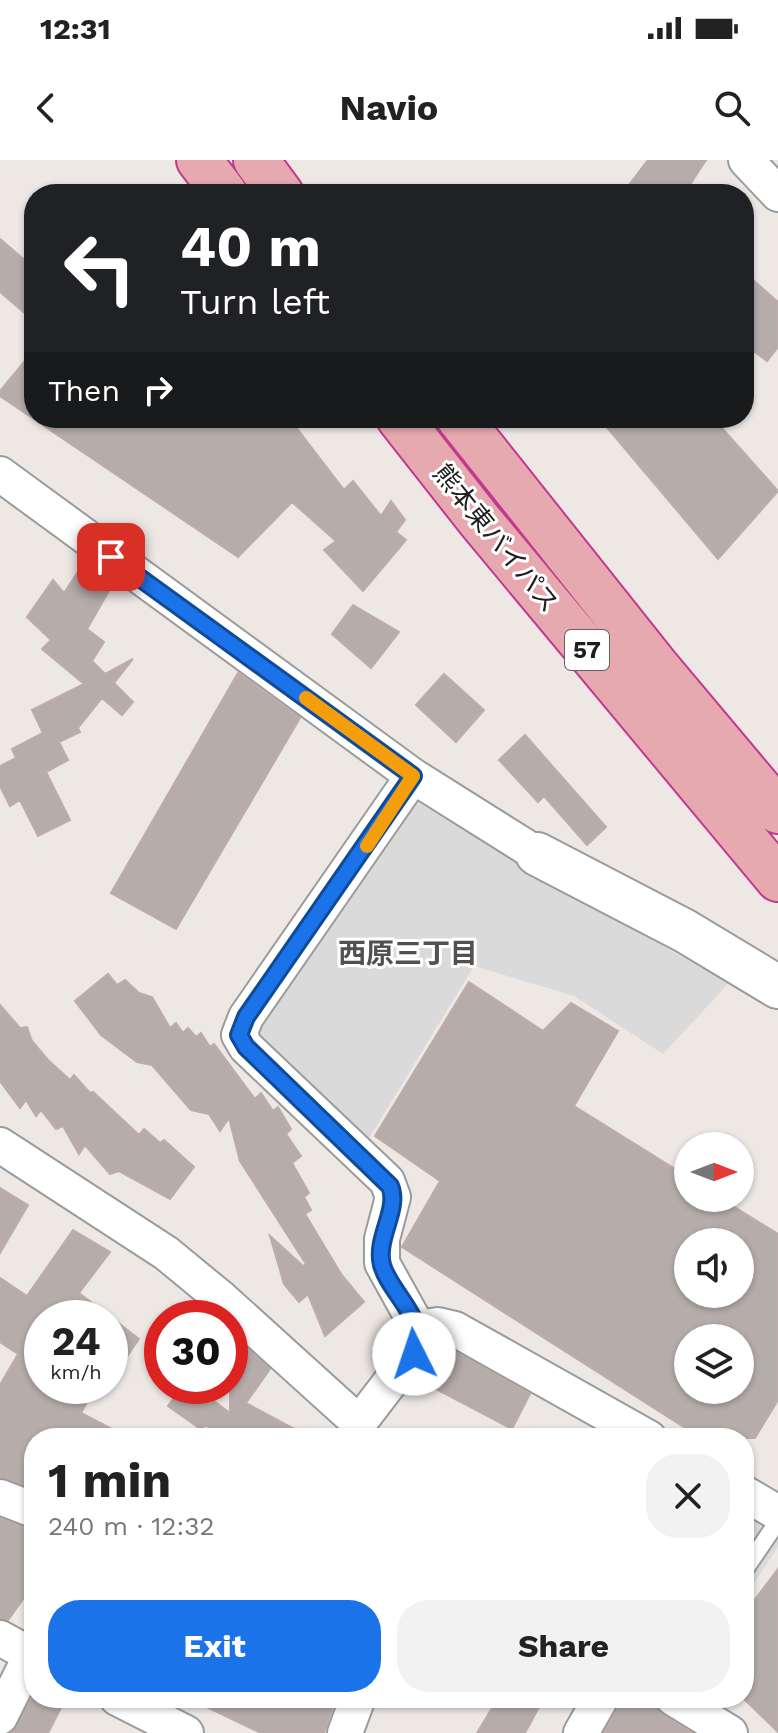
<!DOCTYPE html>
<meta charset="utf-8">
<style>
body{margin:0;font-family:"Work Sans","Noto Sans JP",sans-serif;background:#f2f2f2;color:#222;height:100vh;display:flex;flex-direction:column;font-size:30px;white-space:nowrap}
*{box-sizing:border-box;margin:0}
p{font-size:26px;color:#767676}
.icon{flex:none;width:44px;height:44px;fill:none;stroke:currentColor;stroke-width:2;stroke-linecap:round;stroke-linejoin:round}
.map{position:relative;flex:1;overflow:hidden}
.drawer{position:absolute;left:24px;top:1268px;width:730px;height:280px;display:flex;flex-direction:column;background:#fff;border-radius:32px;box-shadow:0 2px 6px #0004}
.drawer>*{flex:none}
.banner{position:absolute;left:24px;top:24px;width:730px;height:244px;border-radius:32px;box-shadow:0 2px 6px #0004;background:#202124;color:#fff;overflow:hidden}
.needle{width:52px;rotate:90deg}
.tools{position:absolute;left:674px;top:972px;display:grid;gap:16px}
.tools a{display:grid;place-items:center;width:80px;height:80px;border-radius:50%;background:#fff;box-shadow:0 2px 6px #0004;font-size:40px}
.speed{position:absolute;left:24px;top:1140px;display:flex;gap:16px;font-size:40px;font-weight:700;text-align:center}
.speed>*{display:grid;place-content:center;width:104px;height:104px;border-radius:50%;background:#fff;box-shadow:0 2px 6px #0004;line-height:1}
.speed small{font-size:20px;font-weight:400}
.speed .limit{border:12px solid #d22;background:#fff;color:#111}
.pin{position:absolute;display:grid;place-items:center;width:68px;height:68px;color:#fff;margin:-34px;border-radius:16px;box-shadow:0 4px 12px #0006}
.me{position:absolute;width:88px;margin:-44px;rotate:356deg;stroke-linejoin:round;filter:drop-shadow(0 0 6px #0008)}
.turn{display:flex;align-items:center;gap:28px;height:168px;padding:0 24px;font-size:36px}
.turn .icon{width:104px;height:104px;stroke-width:2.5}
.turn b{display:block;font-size:56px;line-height:68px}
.then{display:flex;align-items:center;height:76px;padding:0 24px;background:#0003;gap:16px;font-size:30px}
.round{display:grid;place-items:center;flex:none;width:84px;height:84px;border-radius:32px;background:#f2f2f2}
.overview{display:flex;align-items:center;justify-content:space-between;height:136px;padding:0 24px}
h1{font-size:48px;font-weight:700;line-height:60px}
.cta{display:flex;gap:16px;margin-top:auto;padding:16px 24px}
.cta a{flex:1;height:92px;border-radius:32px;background:#1a73e8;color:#fff;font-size:32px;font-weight:700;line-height:92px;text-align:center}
.cta a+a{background:#f2f2f2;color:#222}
.status{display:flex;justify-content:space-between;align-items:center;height:56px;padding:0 40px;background:#fff;direction:ltr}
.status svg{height:22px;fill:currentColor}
header{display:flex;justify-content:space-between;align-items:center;height:104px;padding:0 24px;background:#fff;font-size:36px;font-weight:700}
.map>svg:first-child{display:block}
</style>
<div class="status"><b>12:31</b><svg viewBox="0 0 49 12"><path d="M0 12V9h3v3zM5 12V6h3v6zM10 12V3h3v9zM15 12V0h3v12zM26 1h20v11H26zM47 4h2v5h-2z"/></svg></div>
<header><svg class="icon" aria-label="back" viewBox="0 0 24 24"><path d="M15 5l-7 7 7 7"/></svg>Navio<svg class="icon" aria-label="search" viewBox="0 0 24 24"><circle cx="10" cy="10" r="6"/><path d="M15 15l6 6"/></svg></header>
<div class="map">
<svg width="778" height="1573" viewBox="0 0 778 1573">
<rect width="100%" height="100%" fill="#eee8e5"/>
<path fill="#dadada" d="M422 635 495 680 523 708 729 823 663 894 574 836 474 806 368 980 257 872Z
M744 1351 778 1372V1387L744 1438Z"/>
<path fill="#b6adab" stroke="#bdaca9" stroke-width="2" fill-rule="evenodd" d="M648 0H706L684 34H622Z
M0 79 34 108V161L0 132Z
M744 112 778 142V187L767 201 744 184Z
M34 190V258H289L344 330 353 321 381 356 391 341 405 360 396 372 406 380 363 431 324 390 336 381 292 342 238 397 0 236V231Z
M599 258H713L778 331 718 399Z
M85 401 114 422 87 469 104 482 92 501 105 514 133 499 114 523 133 542 122 555 102 538 78 568 80 572 59 582 68 600 46 612 70 660 38 676 20 640 10 646 0 626V606L16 598 12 589 43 573 32 550 84 524 42 489 51 480 27 457 53 420 64 433Z
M353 445 399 472 371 508 332 474Z
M238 513 300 558 176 769 111 733Z
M444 514 484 550 456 582 416 545Z
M525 575 606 667 587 685 544 636 538 642 499 600Z
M108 814 117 825 125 820 139 833 152 837 170 868 176 863 183 873 188 868 196 877 201 873 210 887 214 884 255 939 261 933 273 951 278 947 291 969 286 974 301 996 292 1003 309 1033 304 1037 311 1050 305 1054 341 1114 364 1142 325 1176 308 1134 299 1142 284 1124 270 1076 303 1106 306 1104 240 1001 229 958 220 971 209 954 191 950 152 905 137 902 101 875 75 841Z
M469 822 543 871 571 843 618 871 574 946 688 1017V1038H720L778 1074V1240L755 1278H701L402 1087 440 1021 375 976ZM688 1082H740V1134H688ZM688 1178H740V1230H688Z
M0 845 20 868 27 867 32 881 48 900 70 920 74 915 90 933 93 932 139 975 144 969 160 983 164 980 194 1007 170 1039 119 1011 110 1014 85 985 79 994 63 966 56 969 41 950 36 956 26 940 20 948 0 921Z
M0 1028 28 1045 0 1093Z
M73 1070 110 1092 79 1133 139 1179 110 1221V1158H42V1226H52L86 1244 81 1253 129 1278H34V1329L0 1317V1225L18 1194 0 1182V1118L27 1136Z
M230 1173 270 1209 246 1243 311 1278H223L205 1265 202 1270 168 1246 183 1226H194L230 1253Z
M456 1192 530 1234 512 1269 436 1229Z
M0 1358 34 1370V1424L8 1460 0 1458Z
M778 1409V1572L744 1539V1454Z
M32 1538H66L48 1573H12Z
M188 1538H336L324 1573H261Z
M498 1538H544L525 1573H477Z
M621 1538H645L655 1544 663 1555 692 1573H604L618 1548Z"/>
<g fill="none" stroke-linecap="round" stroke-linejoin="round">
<g stroke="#9b9b9b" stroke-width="20">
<path id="service" d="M744 1411 778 1361"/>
</g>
<g stroke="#9b9b9b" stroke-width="38">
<path id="minor" d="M746 0 778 34
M0 314 413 616 537 694
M0 985 166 1093 222 1139 359 1263
M418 1168 438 1165 455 1169 649 1278
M355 1278 359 1263 418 1186V1168L382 1103V1079L393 1037 387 1021 246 887 239 875 246 857 413 616
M744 1333 778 1353
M0 1337 34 1350
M0 1478 31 1495
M117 1538 186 1573
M673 1538 730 1573
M0 1557 31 1495 34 1496
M345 1573 358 1538
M581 1573 601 1538"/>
</g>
<g stroke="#9b9b9b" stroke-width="46">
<path id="tertiary" d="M537 694 685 771 778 827"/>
</g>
<g stroke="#c43990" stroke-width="48">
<path id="trunk" d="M199 0 225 34
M256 0 281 34
M399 258 480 361 778 719
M459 258 657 507 778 651"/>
</g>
<use href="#service" stroke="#fff" stroke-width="16"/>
<use href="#minor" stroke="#fff" stroke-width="34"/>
<use href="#tertiary" stroke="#fff" stroke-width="42"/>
<use href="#trunk" stroke="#e6a9af" stroke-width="44"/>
</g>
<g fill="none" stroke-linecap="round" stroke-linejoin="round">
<g stroke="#114b97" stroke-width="20">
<path id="route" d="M111 397 413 616 246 857 239 875 246 887 390 1026C400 1049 375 1078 382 1105 390 1134 431 1162 414 1194"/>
</g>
<use href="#route" stroke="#1a73e8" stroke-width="14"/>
<path stroke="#f59e0b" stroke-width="14" d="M306 538 413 616 367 686"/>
</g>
<g text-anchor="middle" stroke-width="6" stroke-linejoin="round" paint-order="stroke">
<rect fill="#fff" stroke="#626262" stroke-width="2" x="565" y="470" width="44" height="40" rx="6"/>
<g font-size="24" font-weight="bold" fill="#1e1e1e">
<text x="587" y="498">57</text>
</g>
<g font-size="26" fill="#1e1e1e" stroke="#fff">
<text transform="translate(496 378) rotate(51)" y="9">熊本東バイパス</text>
</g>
<g font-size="28" font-weight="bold" fill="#515151" stroke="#fff">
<text x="408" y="803">西原三丁目</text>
</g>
</g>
</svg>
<div class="tools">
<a><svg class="needle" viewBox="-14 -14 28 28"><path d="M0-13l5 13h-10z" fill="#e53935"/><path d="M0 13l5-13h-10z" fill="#767676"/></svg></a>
<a><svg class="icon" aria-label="sound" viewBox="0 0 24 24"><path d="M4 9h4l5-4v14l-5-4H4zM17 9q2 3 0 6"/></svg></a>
<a><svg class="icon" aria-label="layers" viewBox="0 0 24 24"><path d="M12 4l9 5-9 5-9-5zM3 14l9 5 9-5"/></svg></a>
</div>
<div class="speed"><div>24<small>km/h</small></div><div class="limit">30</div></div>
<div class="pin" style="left:111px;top:397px;background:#d93025"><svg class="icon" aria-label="arrive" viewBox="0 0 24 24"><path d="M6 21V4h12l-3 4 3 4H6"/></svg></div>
<svg class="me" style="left:414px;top:1194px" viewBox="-20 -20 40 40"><circle r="19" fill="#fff"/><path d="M0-13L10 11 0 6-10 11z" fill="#1a73e8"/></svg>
<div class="banner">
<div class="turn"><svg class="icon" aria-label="left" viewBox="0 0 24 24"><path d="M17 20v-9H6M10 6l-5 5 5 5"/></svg><div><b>40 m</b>Turn left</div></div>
<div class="then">Then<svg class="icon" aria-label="right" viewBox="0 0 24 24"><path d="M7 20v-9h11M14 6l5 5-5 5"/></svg></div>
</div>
<section class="drawer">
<div class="overview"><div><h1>1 min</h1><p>240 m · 12:32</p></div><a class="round"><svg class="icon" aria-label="close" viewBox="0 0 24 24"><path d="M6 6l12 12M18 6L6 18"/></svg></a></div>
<div class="cta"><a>Exit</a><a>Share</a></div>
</section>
</div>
